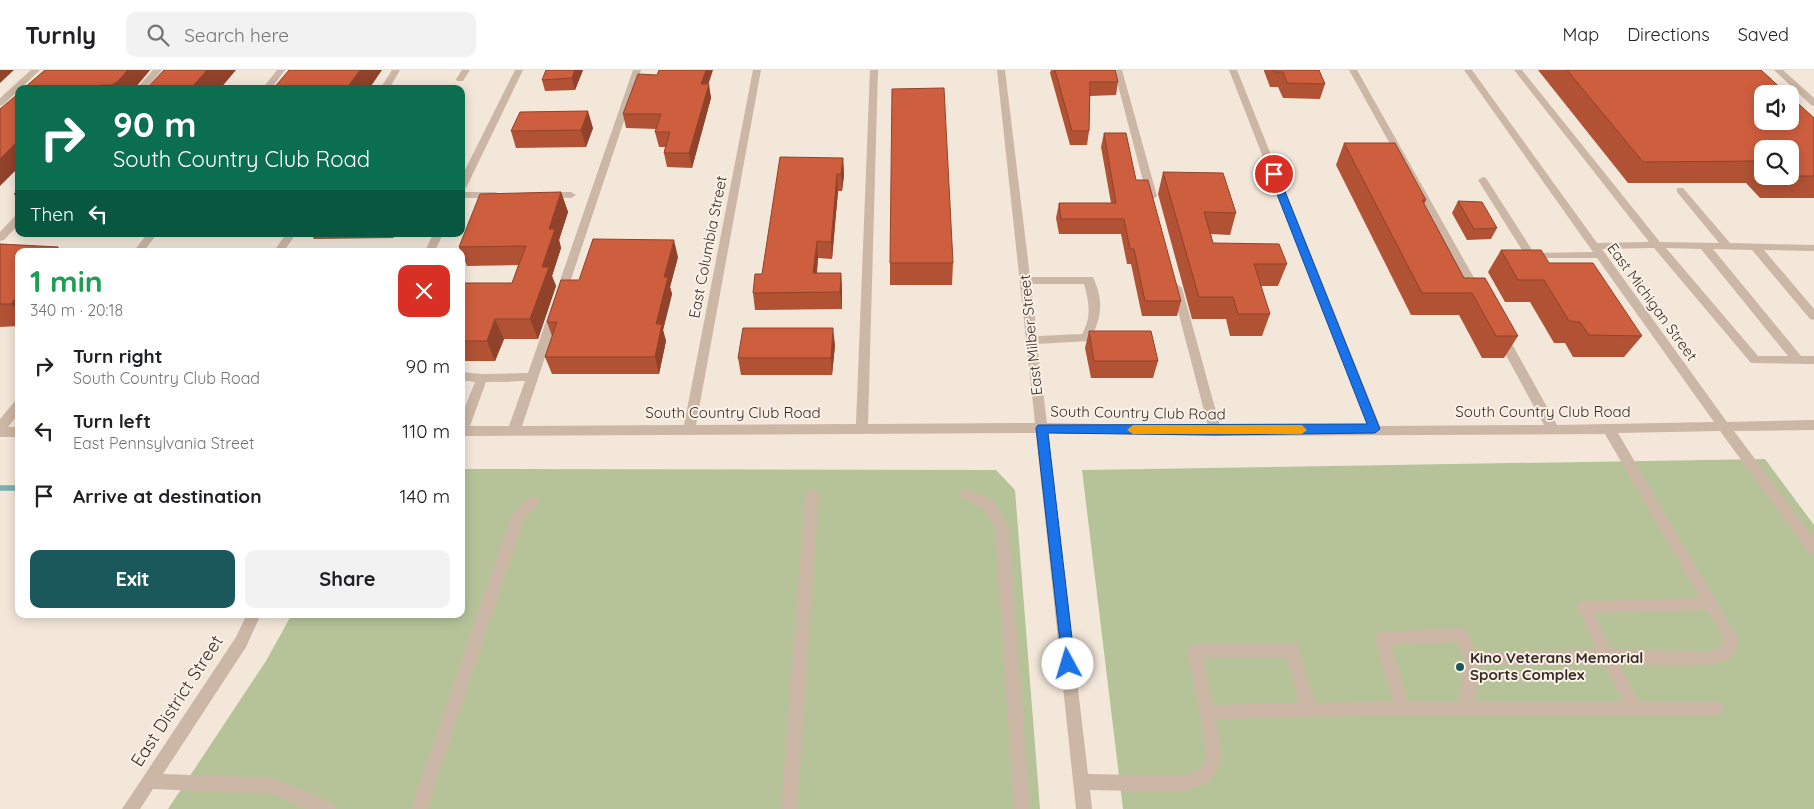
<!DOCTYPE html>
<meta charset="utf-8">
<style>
body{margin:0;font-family:Quicksand,sans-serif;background:#f2f2f2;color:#202124;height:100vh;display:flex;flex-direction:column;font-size:19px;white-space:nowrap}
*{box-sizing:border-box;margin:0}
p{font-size:16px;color:#757577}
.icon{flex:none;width:28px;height:28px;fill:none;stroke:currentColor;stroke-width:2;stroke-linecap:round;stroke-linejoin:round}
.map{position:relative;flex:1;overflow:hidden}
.sheet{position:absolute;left:15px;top:178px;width:450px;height:370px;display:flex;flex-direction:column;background:#fff;border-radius:10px;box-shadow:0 2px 12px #0003}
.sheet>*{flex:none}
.top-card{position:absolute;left:15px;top:15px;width:450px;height:152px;border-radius:10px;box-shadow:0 2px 12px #0003;background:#0b6e4f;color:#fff;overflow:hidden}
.fabs{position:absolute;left:1754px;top:15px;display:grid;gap:10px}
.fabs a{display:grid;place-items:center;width:45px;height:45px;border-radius:10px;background:#fff;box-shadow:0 2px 12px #0003;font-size:25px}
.pin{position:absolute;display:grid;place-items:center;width:42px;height:42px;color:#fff;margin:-21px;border:2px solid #fff;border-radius:50%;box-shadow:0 1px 5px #0007}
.me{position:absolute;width:55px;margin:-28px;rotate:354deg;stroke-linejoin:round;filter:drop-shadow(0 0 4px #0008)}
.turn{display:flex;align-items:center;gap:18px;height:105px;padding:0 15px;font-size:22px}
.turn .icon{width:65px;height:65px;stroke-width:2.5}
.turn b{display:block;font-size:35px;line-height:42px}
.then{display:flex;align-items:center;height:48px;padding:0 15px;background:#0003;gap:10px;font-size:19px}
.round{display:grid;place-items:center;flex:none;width:52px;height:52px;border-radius:10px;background:#f2f2f2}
.overview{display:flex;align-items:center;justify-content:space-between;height:85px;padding:0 15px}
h1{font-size:30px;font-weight:700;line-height:38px;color:#1e9e55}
.button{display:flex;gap:10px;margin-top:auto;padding:10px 15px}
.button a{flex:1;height:58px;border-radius:10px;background:#1a585c;color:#fff;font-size:20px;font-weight:700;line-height:58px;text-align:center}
.button a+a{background:#f2f2f2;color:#202124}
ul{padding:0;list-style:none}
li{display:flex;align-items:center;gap:15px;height:65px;padding:0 15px}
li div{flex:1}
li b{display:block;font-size:19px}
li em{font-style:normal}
header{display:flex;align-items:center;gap:30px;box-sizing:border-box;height:70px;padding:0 25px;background:#fff;border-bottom:1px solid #e0e0e0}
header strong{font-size:24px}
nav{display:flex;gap:28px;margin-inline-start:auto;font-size:18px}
.search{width:350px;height:45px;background:#f2f2f2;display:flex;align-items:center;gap:12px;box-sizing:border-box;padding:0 18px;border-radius:10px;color:#757577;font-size:19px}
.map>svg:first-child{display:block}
</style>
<header>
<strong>Turnly</strong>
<div class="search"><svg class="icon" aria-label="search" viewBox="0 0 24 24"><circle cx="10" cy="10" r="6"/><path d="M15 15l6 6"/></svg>Search here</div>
<nav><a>Map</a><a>Directions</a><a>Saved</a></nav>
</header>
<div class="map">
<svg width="1814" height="739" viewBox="0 0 1814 739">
<rect width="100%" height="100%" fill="#f3e7da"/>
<path fill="#b6c399" d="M1765 389 1814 455V739H1123L1082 400Z
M461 399 996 400 1015 420 1040 739H168L266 591 292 544H461Z"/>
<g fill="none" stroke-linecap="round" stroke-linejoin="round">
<path stroke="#77b1b2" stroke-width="5.5" d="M0 418H19"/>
<path fill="#ccb6a5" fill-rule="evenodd" d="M31 0H40L3 35 0 36V28Z
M153 0H162L145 19H136Z
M277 0H285L271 19H262Z
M392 0H400L389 19H380Z
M462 0H470L463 11H457L456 9Z
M515 0H523L466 118 461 121V108Z
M633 0H641L522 356 684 355 753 0H761L696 355 856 354 870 0H878L868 354 1035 353 997 0H1005L1030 207H1093C1104 231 1102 249 1089 271L1037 274 1047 353 1208 356 1172 218 1177 214 1182 218 1220 356H1368L1229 0H1237L1380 356 1544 355 1495 265 1501 261 1507 265 1557 355 1714 352 1597 188H1527L1478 110 1483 107 1486 108 1534 183 1593 182 1464 0H1472L1597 173 1649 172 1514 0H1522L1660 172 1719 173 1677 122V118H1683L1730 173 1814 175V181L1764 180 1814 239V250L1810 249 1752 180 1713 179 1801 286H1814V294L1751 293 1654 178 1602 179 1727 352 1814 350V360L1734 361 1814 468V485L1809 483 1720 361 1618 363 1738 568C1737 576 1736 583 1729 589 1716 600 1640 594 1619 594L1639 631H1717L1722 633 1725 638 1722 643 1717 645H1403L1216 649 1221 684 1220 695 1210 712 1185 722 1090 720 1092 739H1076L1036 363 461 366V347L475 312 461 310V302L482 304 528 303ZM1666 178 1701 179 1788 286H1758ZM1031 214H1084C1089 232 1092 247 1082 264L1037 266ZM525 311 509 356H470L486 312ZM1048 363 1215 366 1605 364 1700 528 1584 531 1579 533 1577 537 1597 580 1476 582 1466 560 1461 558 1382 562 1377 564 1375 569 1393 631 1315 633 1299 580 1297 575 1292 573 1194 574 1189 576 1187 581C1190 599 1210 680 1204 693 1200 701 1192 703 1185 706L1088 704ZM1707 540C1715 554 1735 575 1711 581L1612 580 1594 543ZM1457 572 1465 589 1459 631H1408L1391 575ZM1286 587 1299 633 1213 635 1203 588ZM1604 594 1623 631H1475L1479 596Z
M1114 0H1122L1157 126 1155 128 1152 129 1147 126Z
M1349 0H1357L1482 222 1481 225H1473L1472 222Z
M1774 0H1783L1814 28V36L1811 35Z
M461 122H496L501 125 496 128H461Z
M546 122H571L576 125 571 128 543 127V123Z
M19 145V154L4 170 0 171V162L15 146Z
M147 164H157L144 181H134Z
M286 164H296L284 181H274Z
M433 164H443L435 181H425Z
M19 330V343L8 357H19V367H0V349L15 331Z
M967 419 994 431 1009 458 1030 739H1014L995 458 984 439 962 428 960 424 962 420Z
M812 420 817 421 819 425 797 739H781L805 425 807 421Z
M533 427 538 428 540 432 524 449 427 739H411L511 446 528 428Z
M247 544H261L246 577 163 704 272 708 333 733 335 739H307L272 724 153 719 140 739H122L236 567Z"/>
</g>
<path fill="#b15235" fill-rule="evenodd" d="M45 0H150L134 19H23Z
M583 0 575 20 545 21 542 10Z
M1051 0H1115L1118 12 1116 25 1090 26 1089 61 1087 75H1070L1050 3Z
M1264 0H1319L1325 14 1320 29 1283 28 1278 17H1270L1264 1Z
M1538 0H1761L1814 48V128H1760L1746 113H1628ZM1762 79 1790 106H1762Z
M708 14 711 28 692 98 667 97 664 83 665 77H659L655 62 657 59 626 58 623 44Z
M593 58 586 77 516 78 511 61Z
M1104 63 1136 110 1181 231 1177 246H1142L1131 194H1127L1121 164H1059L1056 148 1059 133H1111L1101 77Z
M1344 73 1426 130 1424 134 1464 208 1518 266 1504 288H1482L1459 245H1411L1336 95Z
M843 88 844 105 842 121H838L832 189 818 188 817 203H841L842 220V239L755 240 753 223 762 204Z
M1163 102 1236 143 1230 165 1211 164 1213 173 1287 194 1278 216H1261L1270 244 1262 266H1230L1226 249H1192L1158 124Z
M19 119V129L14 124Z
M561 122 568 142 559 170 561 178 552 206 556 216 538 269H504L495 291H461V213H512L518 195 467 196 459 177Z
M1458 131 1497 158 1491 169 1467 170 1452 143Z
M311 164H395L393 168 314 169Z
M0 174 58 177 61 181H19V256L0 257Z
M1501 180 1549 193 1642 266 1624 287H1573L1565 273H1554L1530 232H1505L1488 202Z
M678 187 670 217 672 224 663 260 666 271 659 304H552L545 287 552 266 547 252Z
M890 193H953L952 215H890Z
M1089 261 1158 291 1153 308H1091L1085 278Z
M835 275 832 305H741L738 288Z"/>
<path fill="#90422b" d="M0 0H14L0 13Z
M128 0H150L134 19H115L112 15Z
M207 0H236L220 19H190Z
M360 0H382L369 19H346Z
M575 0H583L575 20 572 8Z
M706 0H713L704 28 701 14Z
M709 14 711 28 692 98 689 83Z
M101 15 104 19H97Z
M588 41 593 58 586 77 581 60Z
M15 74 19 78V97L0 116V89Z
M843 88 844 105 842 121 841 104Z
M837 104 838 121 832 189 831 172Z
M561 122 568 142 559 170 561 178 552 206 556 216 538 269 530 249 542 197 549 159Z
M391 164H395L393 168Z
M674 170 678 187 670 217 672 224 663 260 666 271 659 304 655 287 656 254 664 207Z
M817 171 818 188 815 220 813 203Z
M58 177 61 181H54Z
M841 203 842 220V239L840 222Z
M19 224V242L11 234Z
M495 249 504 269 495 291 487 271Z
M833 258 835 275 832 305 831 288Z"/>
<path fill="#ce5f3e" stroke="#90422b" d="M45 0H128L117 12 112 15H101L97 19H23Z
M164 0H207L190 19H146Z
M289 0H360L346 19H273Z
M546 0H575L572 8 542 10Z
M659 0H706L701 14H709L689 83H664L670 62H655L661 44H623L638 4 657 5Z
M1055 0H1115L1118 12H1090L1089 61H1072Z
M1273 0H1319L1325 14 1287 13 1283 2H1274Z
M1567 0H1761L1787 24H1762V51H1790V26L1814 48V106H1790V79H1762V91L1643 92Z
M944 18 953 193H890L892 19Z
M19 23V74H15L0 89V39Z
M588 41 581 60 511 61 520 42Z
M1104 63H1126L1136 110H1148L1181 231H1145L1134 179H1130L1124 149H1061L1059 133H1116Z
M1344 73H1395L1426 130H1422L1464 208H1485L1518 266H1496L1472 223H1422Z
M780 87 843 88 841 104H837L831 172 817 171 813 203H841L840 222 753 223 755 204H762Z
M1163 102 1223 103 1236 143 1204 142 1213 173 1279 174 1287 194H1254L1270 244H1238L1233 227H1199Z
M19 119V124H14Z
M561 122 549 159H555L542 197H549L530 249H495L487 271H461V213H512L526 176 459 177 480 124Z
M1458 131 1482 132 1497 158 1474 159Z
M593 169 674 170 664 207H668L656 254H662L655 287H545L557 252H547L561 210H579Z
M0 174 58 177 54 181H19V224L11 234H0Z
M1501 180H1541L1549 193H1593L1642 266 1589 265 1580 252 1569 251 1544 210H1518Z
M743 258H833L831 288H738Z
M1089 261H1151L1158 291H1094Z"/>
<path fill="#1a73e8" stroke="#114b97" d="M1274 101 1278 104 1380 359 1375 363 1215 365 1048 363 1075 594 1073 599 1068 601 1063 599 1036 358 1038 355 1367 354 1269 104Z"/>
<path fill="#f59e0b" d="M1133 355H1302L1307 360 1302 364H1133L1127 360Z"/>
<circle fill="#1a585c" stroke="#fbf1e7" stroke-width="2" cx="1460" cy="597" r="5"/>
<g text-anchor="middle" stroke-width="4" stroke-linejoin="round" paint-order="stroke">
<g font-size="15" fill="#372c27" stroke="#fbf1e7">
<text transform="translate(708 177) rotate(-79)" y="5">East Columbia Street</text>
<text transform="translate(1652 232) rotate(54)" y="5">East Michigan Street</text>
<text transform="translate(1031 265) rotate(-96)" y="5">East Milber Street</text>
<text x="1543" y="347">South Country Club Road</text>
<text x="733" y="348">South Country Club Road</text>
<text transform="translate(1138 343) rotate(1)" y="5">South Country Club Road</text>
</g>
<g font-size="15" font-weight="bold" fill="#372c27" stroke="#fbf1e7" text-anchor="start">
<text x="1470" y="593">Kino Veterans Memorial<tspan x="1470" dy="17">Sports Complex</tspan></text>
</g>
<g font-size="18" fill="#372c27" stroke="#fbf1e7">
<text transform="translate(177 631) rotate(-57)" y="6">East District Street</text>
</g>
</g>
</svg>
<div class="fabs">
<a><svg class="icon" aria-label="sound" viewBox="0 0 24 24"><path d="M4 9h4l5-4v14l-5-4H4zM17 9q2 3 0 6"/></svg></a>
<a><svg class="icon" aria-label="search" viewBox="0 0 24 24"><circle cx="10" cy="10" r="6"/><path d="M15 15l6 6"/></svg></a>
</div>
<div class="pin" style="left:1274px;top:104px;background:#d93025"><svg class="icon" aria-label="arrive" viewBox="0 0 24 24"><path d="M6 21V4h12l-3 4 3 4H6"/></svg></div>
<svg class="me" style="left:1068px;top:594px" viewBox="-20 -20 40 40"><circle r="19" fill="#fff"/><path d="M0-13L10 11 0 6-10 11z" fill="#1a73e8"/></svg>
<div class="top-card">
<div class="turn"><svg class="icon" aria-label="right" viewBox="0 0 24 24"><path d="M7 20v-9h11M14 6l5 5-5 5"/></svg><div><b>90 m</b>South Country Club Road</div></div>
<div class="then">Then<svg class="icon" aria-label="left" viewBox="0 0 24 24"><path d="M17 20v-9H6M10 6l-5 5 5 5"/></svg></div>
</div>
<section class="sheet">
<div class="overview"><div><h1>1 min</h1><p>340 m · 20:18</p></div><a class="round" style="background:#d93025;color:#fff"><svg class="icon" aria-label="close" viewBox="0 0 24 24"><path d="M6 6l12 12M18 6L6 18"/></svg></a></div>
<ul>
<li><svg class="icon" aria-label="right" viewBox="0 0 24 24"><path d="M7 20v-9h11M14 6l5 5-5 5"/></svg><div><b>Turn right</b><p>South Country Club Road</p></div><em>90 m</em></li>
<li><svg class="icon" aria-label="left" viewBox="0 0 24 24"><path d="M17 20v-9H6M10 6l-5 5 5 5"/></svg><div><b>Turn left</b><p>East Pennsylvania Street</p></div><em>110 m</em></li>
<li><svg class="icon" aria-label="arrive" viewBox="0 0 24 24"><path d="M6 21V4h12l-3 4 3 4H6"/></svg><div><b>Arrive at destination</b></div><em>140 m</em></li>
</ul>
<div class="button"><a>Exit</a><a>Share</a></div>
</section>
</div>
